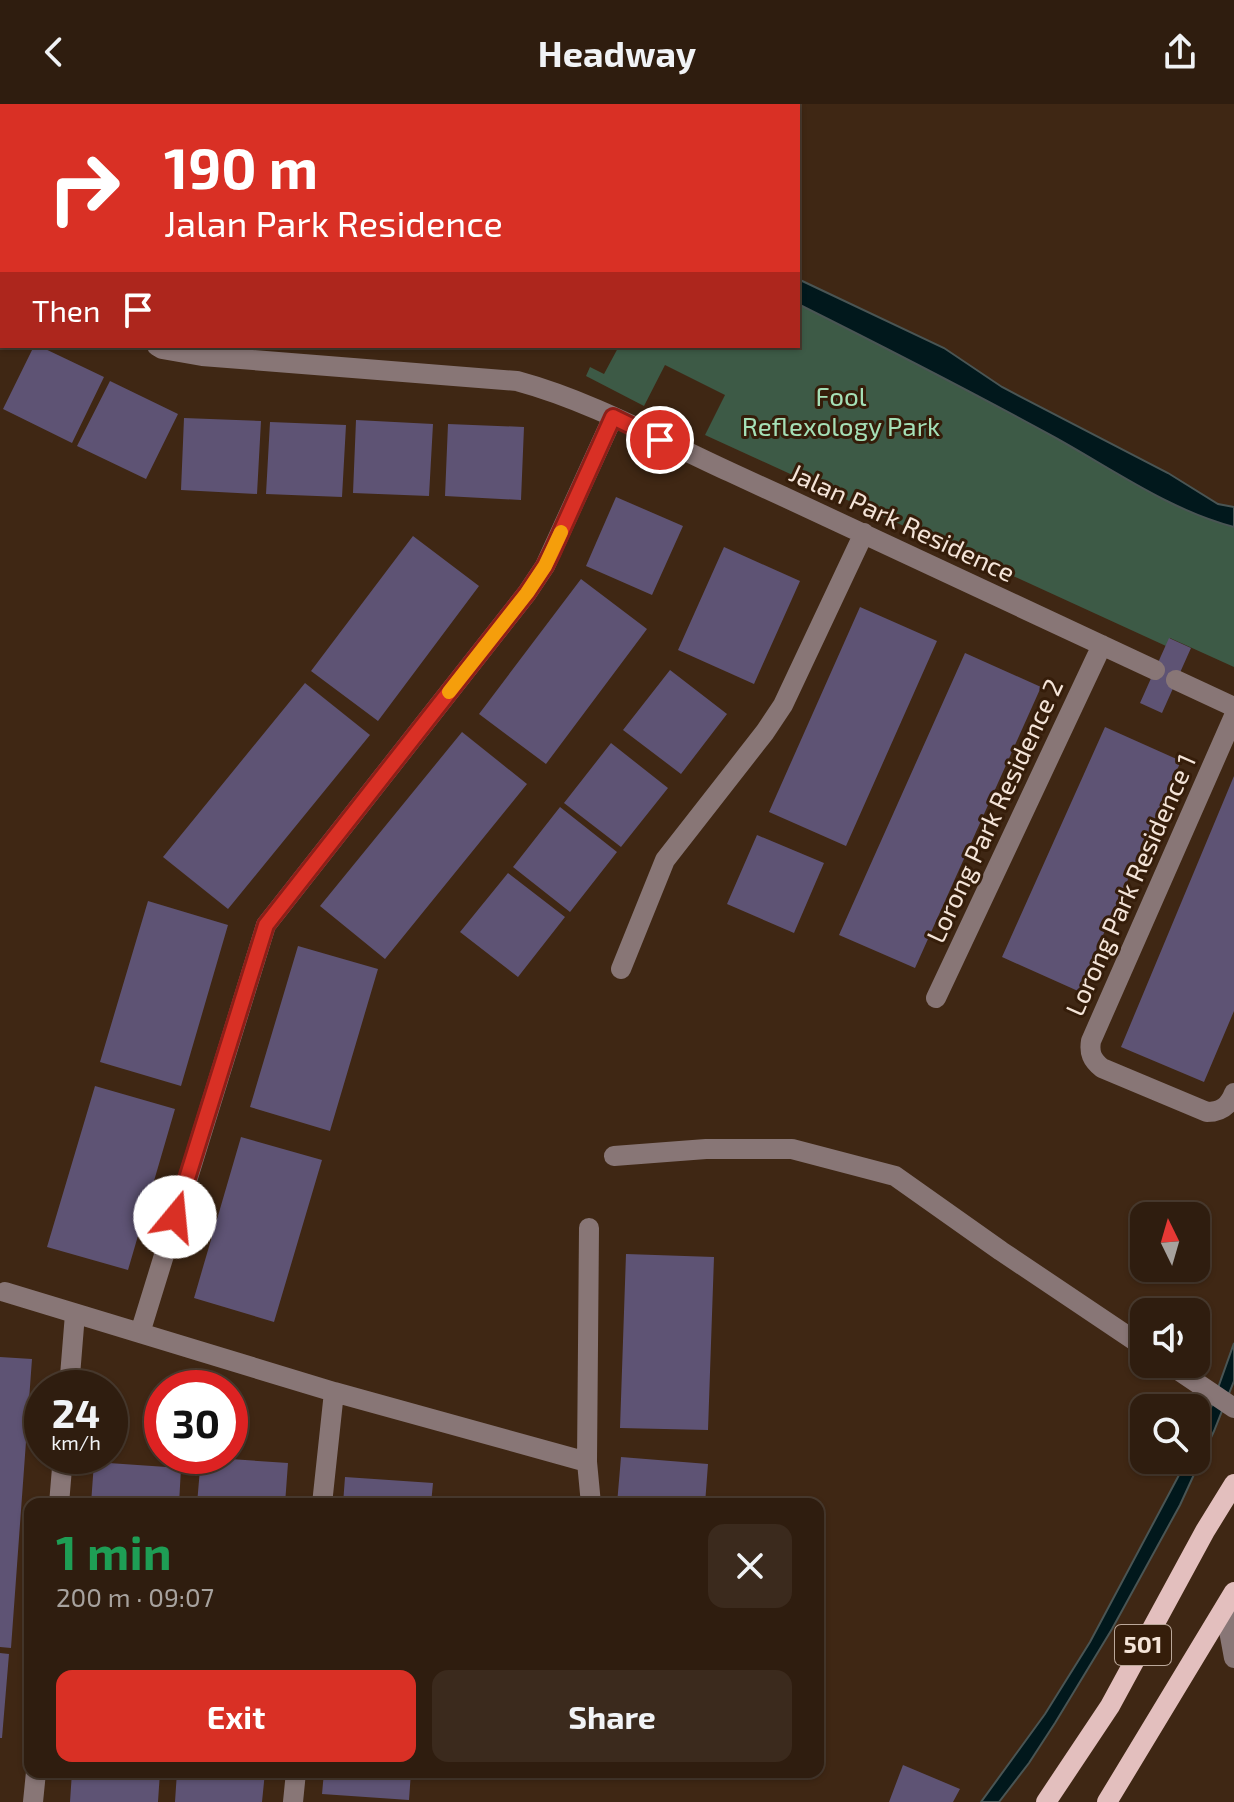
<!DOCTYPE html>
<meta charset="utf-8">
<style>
body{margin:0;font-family:"Exo 2",sans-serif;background:#3b2a1d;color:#f1f3f6;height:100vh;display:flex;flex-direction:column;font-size:30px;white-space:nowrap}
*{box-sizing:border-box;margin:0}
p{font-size:26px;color:#a7a29e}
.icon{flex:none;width:44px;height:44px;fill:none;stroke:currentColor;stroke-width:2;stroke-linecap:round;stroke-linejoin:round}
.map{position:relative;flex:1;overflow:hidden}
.sheet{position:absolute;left:24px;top:1394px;width:800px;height:280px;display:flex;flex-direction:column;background:#2f1d0f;border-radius:16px;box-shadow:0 2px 6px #0004,0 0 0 2px #4a3b2f}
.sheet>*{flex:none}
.top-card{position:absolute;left:0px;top:0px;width:800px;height:244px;box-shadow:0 2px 6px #0004,0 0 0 2px #4a3b2f;background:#d93025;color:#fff;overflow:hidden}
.needle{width:52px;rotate:355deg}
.fabs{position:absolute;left:1130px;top:1098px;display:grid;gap:16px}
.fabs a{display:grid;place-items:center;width:80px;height:80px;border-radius:16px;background:#2f1d0f;box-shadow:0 2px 6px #0004,0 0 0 2px #4a3b2f;font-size:40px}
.speed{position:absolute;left:24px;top:1266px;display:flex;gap:16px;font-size:40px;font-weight:700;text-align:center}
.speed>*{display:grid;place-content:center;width:104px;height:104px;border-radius:50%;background:#2f1d0f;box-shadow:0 2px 6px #0004,0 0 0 2px #4a3b2f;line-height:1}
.speed small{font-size:20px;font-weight:400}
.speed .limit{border:12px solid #d22;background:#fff;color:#111}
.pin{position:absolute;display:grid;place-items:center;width:68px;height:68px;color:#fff;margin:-34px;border:4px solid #fff;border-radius:50%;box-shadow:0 2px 8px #0007}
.me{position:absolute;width:88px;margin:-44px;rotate:17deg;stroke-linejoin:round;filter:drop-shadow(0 0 6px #0008)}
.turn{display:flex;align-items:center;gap:28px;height:168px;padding:0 32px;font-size:36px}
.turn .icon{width:104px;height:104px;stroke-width:2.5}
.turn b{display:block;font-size:56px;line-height:68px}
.then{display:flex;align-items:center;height:76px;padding:0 32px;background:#0003;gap:16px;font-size:30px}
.round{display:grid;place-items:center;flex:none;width:84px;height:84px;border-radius:16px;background:#3b2a1d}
.overview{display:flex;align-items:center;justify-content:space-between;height:136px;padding:0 32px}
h1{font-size:48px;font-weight:700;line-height:60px;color:#1e9e55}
.action{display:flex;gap:16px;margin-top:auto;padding:16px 32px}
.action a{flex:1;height:92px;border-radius:16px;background:#d93025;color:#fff;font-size:32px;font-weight:700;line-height:92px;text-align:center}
.action a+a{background:#3b2a1d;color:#f1f3f6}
header{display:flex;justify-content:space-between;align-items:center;height:104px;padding:0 32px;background:#2f1d0f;font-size:36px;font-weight:700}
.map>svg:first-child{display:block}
</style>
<header><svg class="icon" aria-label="back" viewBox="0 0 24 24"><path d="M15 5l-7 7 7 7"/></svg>Headway<svg class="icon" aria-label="share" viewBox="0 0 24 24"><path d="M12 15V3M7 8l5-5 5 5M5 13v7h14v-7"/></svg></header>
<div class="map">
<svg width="1234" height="1698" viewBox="0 0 1234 1698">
<rect width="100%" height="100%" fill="#3f2714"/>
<path fill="#3d5a46" d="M798 200C884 243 970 287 1054 333 1112 365 1169 406 1234 423V563L1170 534 1166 542 705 331 725 291 665 261 644 302 586 272 590 263 604 270 619 242H798Z"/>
<path fill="#01181c" stroke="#4a5554" stroke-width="2" d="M798 175 944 244 1002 283 1168 369 1218 400 1234 403V423C1169 406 1112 365 1054 333 970 287 884 243 798 200Z
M1234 1239V1277L1214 1327 1180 1401 1112 1525 1055 1619 1029 1659 999 1698H981L1045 1610 1090 1538 1187 1356H1196V1338L1204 1323Z"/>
<path fill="#5e5374" d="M34 242H39L104 273 72 339 3 305Z
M110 277 178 310 146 375 77 342Z
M184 314 261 317 257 390 181 386Z
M356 316 433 320 429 392 353 389Z
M270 318 346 321 342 393 266 390Z
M448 320 524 323 521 396 445 392Z
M616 393 683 422 652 491 586 462Z
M413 432 479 482 378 617 311 567Z
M724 443 800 477 754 580 678 546Z
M581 475 647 525 546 660 479 610Z
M860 503 937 537 846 742 769 708Z
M1169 534 1191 544 1162 609 1140 599Z
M965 549 1041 583 915 864 839 831Z
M670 566 727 610 681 670 623 626Z
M305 579 370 631 228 805 163 753Z
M1105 623 1181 657 1078 887 1002 853Z
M462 628 527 680 385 855 320 802Z
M611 639 668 684 621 743 564 699Z
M1234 672V907L1204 978 1121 943Z
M560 703 617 748 570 808 513 763Z
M757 731 824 759 794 829 727 800Z
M508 769 565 813 518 873 460 828Z
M148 797 228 821 181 982 100 958Z
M298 842 378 865 330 1027 250 1003Z
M95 982 175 1005 128 1166 47 1143Z
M241 1033 322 1056 274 1218 194 1194Z
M626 1150 714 1153 708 1326 620 1324Z
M0 1253 32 1255 11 1544 0 1543Z
M201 1353 288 1359 285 1400H197Z
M621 1353 708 1360 705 1400H617Z
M94 1358 181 1364 179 1400H91Z
M345 1373 433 1379 431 1400H343Z
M458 1392 542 1398V1400H457Z
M0 1549 9 1550 2 1634H0Z
M903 1661 960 1685 953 1698H889Z
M72 1668H160L158 1698H70Z
M177 1668H265L262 1698H175Z
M324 1668H411L409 1696 322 1690Z"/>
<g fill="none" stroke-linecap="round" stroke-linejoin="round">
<path stroke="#887676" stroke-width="20" d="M157 242 162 245 202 252 517 277C591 297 660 336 730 368 872 433 1013 500 1155 566
M1176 576 1234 603
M1234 612 1091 937C1089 949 1092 956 1102 964L1207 1008C1221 1008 1229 1002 1234 989
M621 865 665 756 765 628 783 601 864 429
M936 894 1102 541
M614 1052 706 1045H792L895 1072 1001 1147 1144 1243
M589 1124 587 1358 591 1400
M5 1188 334 1288 587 1358
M140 1229 266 821 527 489 545 462 613 313
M1169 1260 1234 1304
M69 1284 75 1210
M59 1400 63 1352
M322 1400 334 1288
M1225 1505 1234 1554
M33 1698 36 1668
M293 1698 296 1668"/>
<path stroke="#e3bfbe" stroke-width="20" d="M1046 1698 1110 1602 1205 1427 1234 1380
M1107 1698 1234 1488"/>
</g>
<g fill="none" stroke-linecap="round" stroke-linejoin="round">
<g stroke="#8d1f18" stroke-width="20">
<path id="route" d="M175 1113 266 821 527 489 545 462 552 448 613 313 660 336"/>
</g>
<use href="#route" stroke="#d93025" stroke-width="14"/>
<path stroke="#f59e0b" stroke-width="14" d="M449 588 527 489 545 462 561 428"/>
</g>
<g text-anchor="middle" stroke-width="6" stroke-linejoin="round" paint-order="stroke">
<rect fill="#351d0a" stroke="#bba89a" stroke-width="2" x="1115" y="1521" width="56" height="40" rx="6"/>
<g font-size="24" font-weight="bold" fill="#f4e4d8">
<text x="1143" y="1549">501</text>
</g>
<g font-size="26" fill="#a5e0b7" stroke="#351d0a">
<text x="841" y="302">Fool<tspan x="841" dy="30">Reflexology Park</tspan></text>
</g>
<g font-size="26" fill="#f4e4d8" stroke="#351d0a">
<text transform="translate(902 419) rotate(25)" y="9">Jalan Park Residence</text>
<text transform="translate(995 707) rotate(-65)" y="9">Lorong Park Residence 2</text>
<text transform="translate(1131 781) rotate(-66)" y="9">Lorong Park Residence 1</text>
</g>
</g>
</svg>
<div class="fabs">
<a><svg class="needle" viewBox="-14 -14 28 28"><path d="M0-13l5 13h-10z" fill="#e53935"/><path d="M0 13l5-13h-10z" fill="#a7a29e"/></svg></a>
<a><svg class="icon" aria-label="sound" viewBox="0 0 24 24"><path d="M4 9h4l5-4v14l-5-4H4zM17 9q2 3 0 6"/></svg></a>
<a><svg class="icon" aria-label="search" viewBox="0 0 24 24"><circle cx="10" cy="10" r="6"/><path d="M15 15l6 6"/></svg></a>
</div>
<div class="speed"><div>24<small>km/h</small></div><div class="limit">30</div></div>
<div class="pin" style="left:660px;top:336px;background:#d93025"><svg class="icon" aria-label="arrive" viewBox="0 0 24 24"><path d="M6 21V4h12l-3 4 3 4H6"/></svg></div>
<svg class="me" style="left:175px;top:1113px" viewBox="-20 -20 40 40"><circle r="19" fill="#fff"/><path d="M0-13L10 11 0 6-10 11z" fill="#d93025"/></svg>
<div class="top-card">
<div class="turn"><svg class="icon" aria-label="right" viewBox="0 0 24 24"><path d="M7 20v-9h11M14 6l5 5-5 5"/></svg><div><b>190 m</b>Jalan Park Residence</div></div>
<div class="then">Then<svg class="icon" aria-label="arrive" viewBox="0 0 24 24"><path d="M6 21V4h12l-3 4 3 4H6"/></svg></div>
</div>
<section class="sheet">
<div class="overview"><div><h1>1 min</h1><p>200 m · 09:07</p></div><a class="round"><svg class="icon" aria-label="close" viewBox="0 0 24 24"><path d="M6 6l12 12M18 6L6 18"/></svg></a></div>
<div class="action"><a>Exit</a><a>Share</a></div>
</section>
</div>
